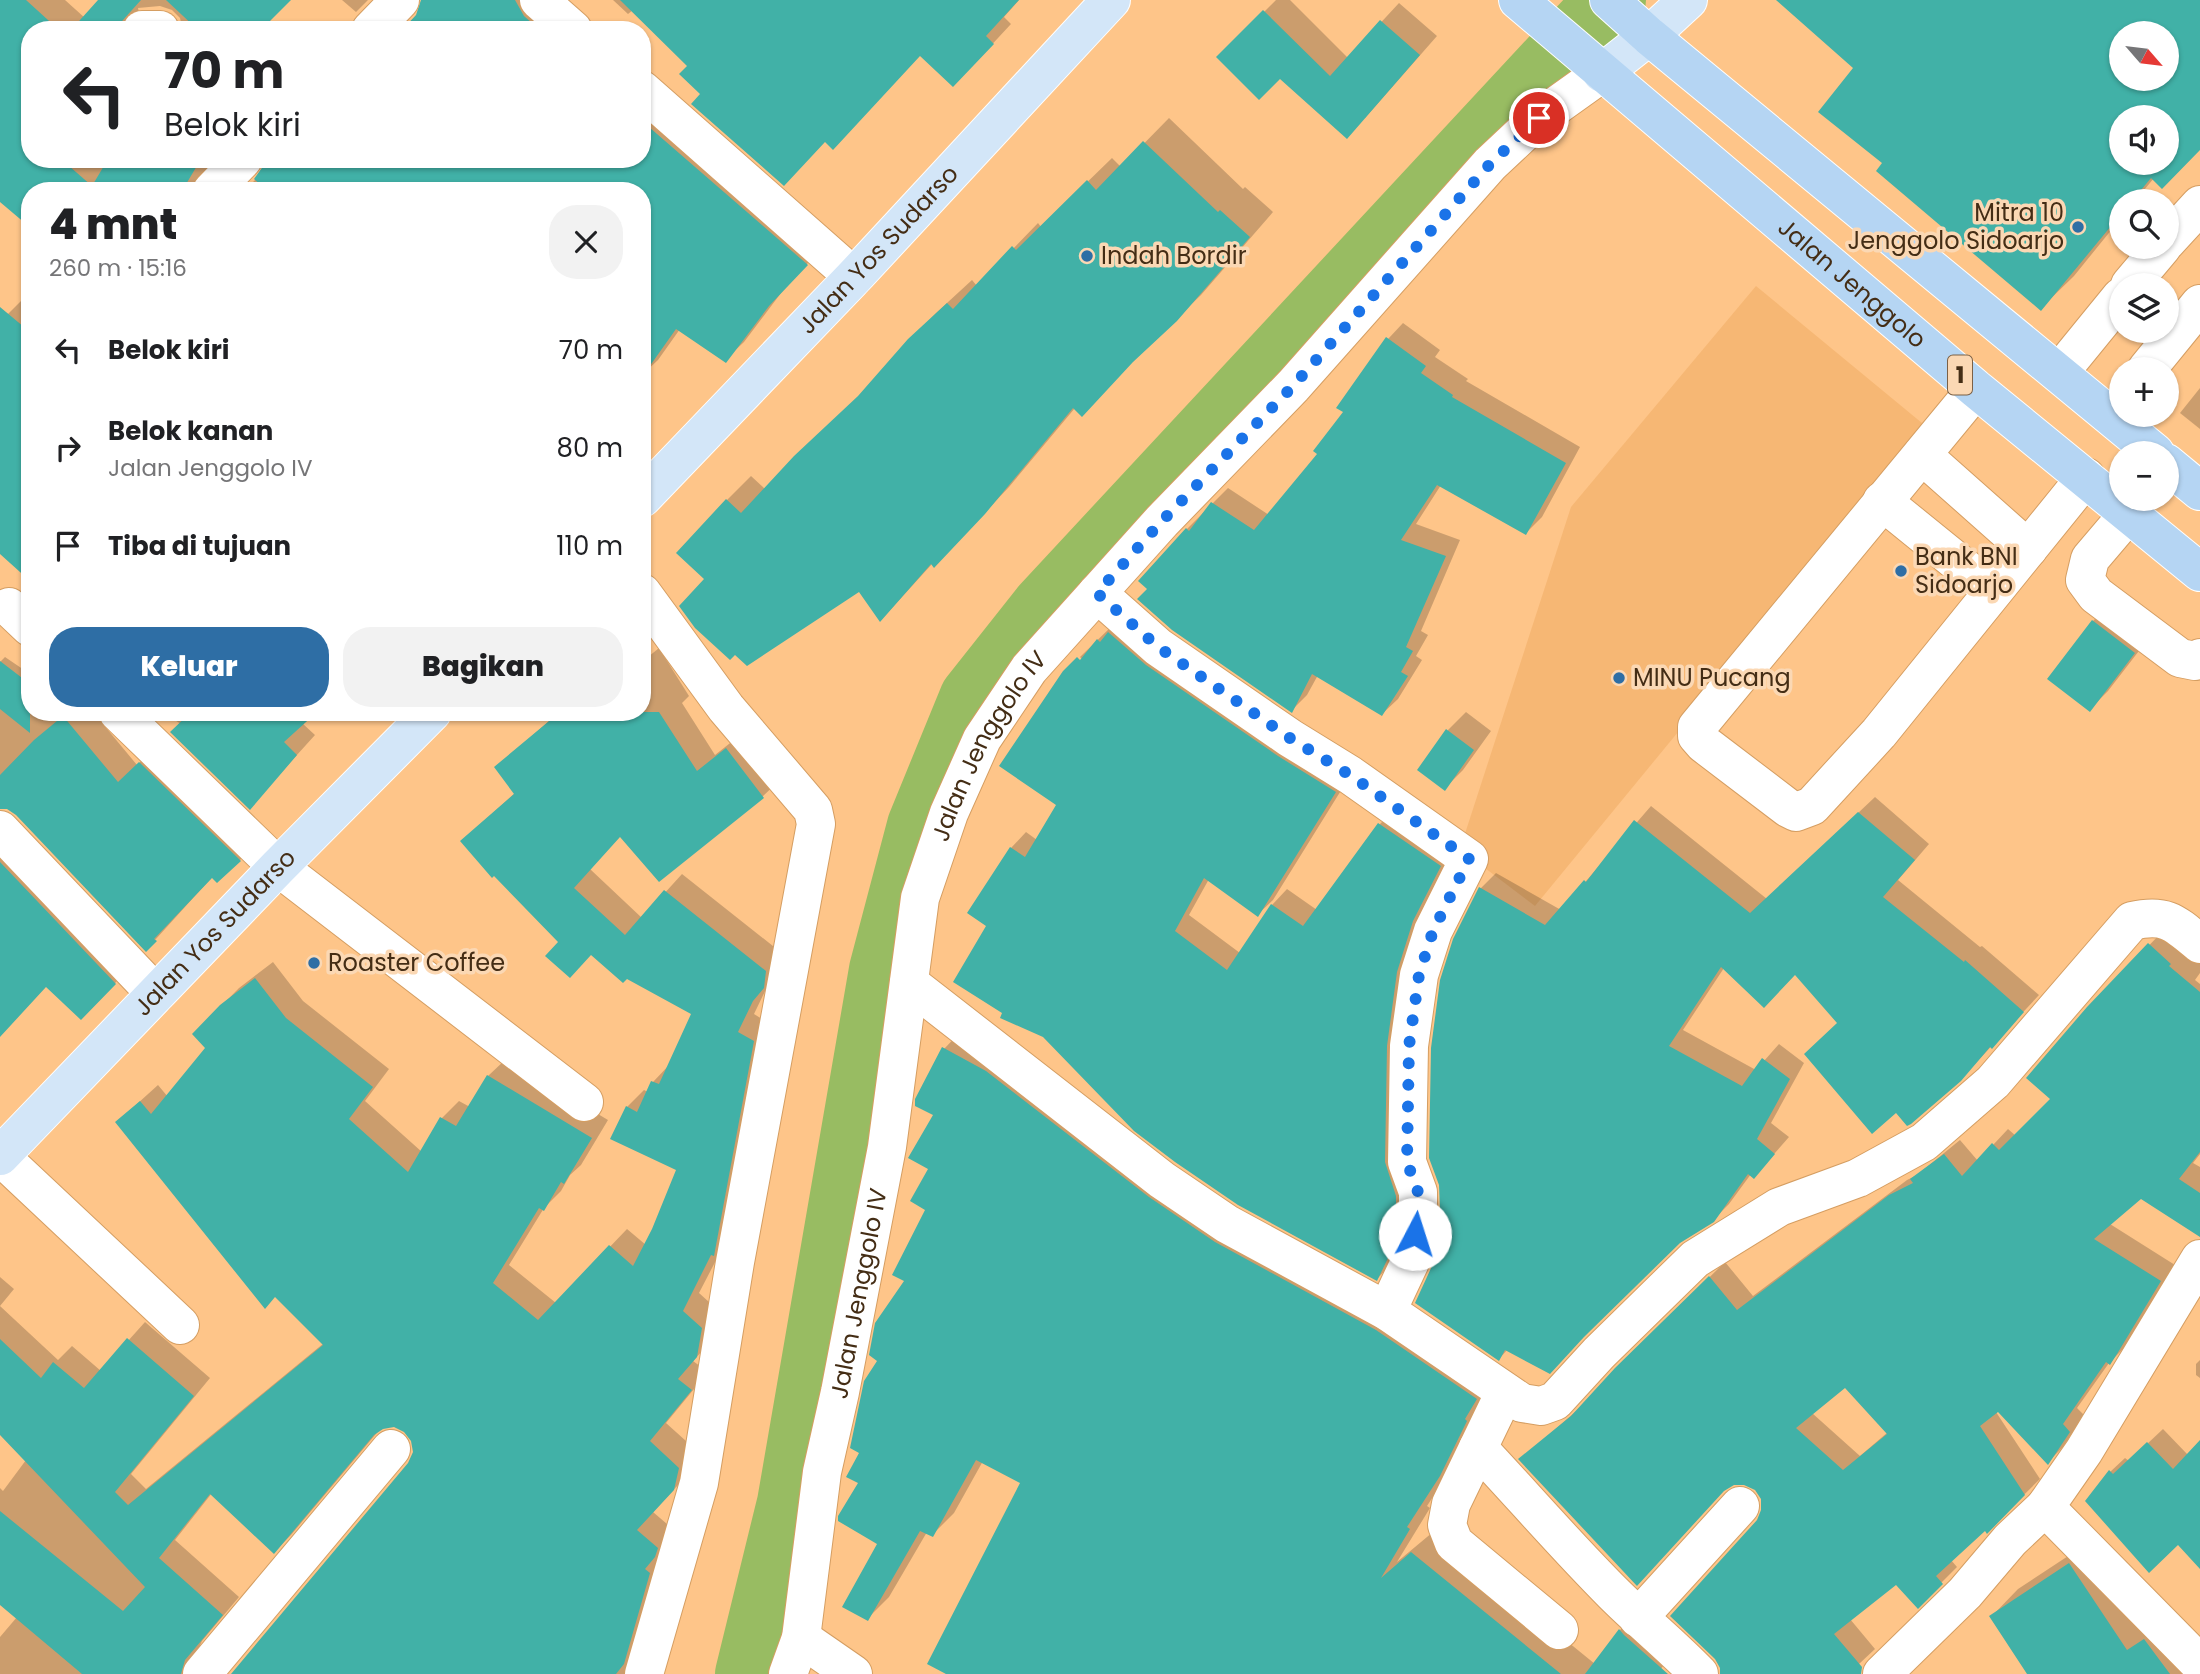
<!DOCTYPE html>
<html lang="id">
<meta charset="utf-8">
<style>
body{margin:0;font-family:Poppins,sans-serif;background:#f2f2f2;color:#202124;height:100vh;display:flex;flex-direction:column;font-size:26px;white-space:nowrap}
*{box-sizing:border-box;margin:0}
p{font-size:23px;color:#757577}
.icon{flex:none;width:38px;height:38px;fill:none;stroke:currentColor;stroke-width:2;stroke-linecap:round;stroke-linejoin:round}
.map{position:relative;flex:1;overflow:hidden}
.panel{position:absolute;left:21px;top:182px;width:630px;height:539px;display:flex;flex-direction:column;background:#fff;border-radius:28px;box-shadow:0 2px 5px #0004}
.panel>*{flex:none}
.guide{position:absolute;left:21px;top:21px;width:630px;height:147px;border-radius:28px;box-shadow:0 2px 5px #0004;background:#fff;color:#202124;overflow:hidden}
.needle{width:46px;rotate:118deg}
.tools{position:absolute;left:2109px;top:21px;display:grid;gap:14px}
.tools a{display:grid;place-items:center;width:70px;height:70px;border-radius:50%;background:#fff;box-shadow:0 2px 5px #0004;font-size:35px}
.pin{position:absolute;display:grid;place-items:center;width:60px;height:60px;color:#fff;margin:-30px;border:4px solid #fff;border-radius:50%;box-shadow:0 2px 7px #0007}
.me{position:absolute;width:77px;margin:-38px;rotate:5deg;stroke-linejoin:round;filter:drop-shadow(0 0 5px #0008)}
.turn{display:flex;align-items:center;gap:24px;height:147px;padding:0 28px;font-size:32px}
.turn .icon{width:91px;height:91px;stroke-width:2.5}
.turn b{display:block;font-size:49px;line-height:60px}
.round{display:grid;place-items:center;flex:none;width:74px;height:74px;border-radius:28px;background:#f2f2f2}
.overview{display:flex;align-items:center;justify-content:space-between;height:119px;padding:0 28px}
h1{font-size:42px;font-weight:800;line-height:52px}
.button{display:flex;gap:14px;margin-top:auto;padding:14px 28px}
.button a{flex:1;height:80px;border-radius:28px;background:#2e6ea5;color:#fff;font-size:28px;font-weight:800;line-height:80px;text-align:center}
.button a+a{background:#f2f2f2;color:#202124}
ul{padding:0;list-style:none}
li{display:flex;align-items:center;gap:21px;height:98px;padding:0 28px}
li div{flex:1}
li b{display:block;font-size:26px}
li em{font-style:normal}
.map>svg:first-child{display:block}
</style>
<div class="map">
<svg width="2200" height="1674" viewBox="0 0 2200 1674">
<rect width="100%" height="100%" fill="#fec589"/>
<path fill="#f6b774" d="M1756 286 1928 428 1535 906 1460 849 1571 507Z"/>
<path fill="#0003" fill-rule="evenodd" d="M0 0H65L85 18 101 0H288L260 30H183L180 18 172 10 160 6 138 8 141 21 149 30H30V159H212L209 165V177L221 191H30V225L0 199Z
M342 0H368L356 12Z
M423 0H546L564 30H402L418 14Z
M613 0H1019L1004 17 1011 24 972 66 921 54 826 140 703 94 689 66 633 10 628 14Z
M1276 0H1290L1348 58 1399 3 1437 36 1365 118 1280 76 1219 57Z
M1798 0H2200V148L2154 178 2135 201H2121V218L2074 276 2041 308 1885 163 1855 68ZM2121 33H2166V79H2121ZM2121 117H2166V163H2121Z
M642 97 825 245 787 285 744 342 725 360 680 329 658 360 642 375V191H244L260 175 642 159Z
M1169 118 1243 189 1245 187 1273 212 1201 295 1175 320 1075 408 1009 487 958 541 932 564 881 620 859 590 706 579 727 500 751 476 765 489 868 387 935 314 972 280 977 286 1038 223 1041 227 1112 158 1121 167Z
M27 295 30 298V576L0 551V313L6 316Z
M1403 323 1440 350 1435 357 1468 379 1466 381 1580 447 1542 517 1526 533 1441 485 1416 524 1460 540 1421 631 1428 635 1416 656 1422 660 1398 699 1382 714 1318 675 1307 695 1292 710 1149 589 1187 529 1228 488 1269 515 1320 454 1388 339Z
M2200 388V429L2180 413Z
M2111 603 2152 634 2108 691 2090 709 2093 621Z
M1113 625 1350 776 1273 900 1257 915 1209 879 1189 915 1240 953 1272 905 1287 889 1317 910 1380 824 1395 809 1455 850 1428 904 1411 1180 1392 1263 1377 1279 1044 1036 1004 1013 989 926 1011 848 1026 832 1037 840 1058 805 1088 665 1080 657Z
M659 648 689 696 682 703 715 755 744 732 780 780 762 797 621 835 590 869 642 918 682 874 783 954 754 1014 770 1024 725 1243 699 1293 719 1311 714 1338 693 1361 708 1372 666 1423 696 1450 691 1471 653 1512 674 1530 628 1674H233L409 1464 414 1452 413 1440 406 1430 394 1426 381 1428 291 1535 274 1552 212 1493 175 1540 239 1597 202 1641 197 1652 206 1674H0V1637L17 1617 0 1603V1488L3 1491 26 1460 0 1433V1277L14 1289 0 1306 58 1360 72 1346 101 1371 145 1322 210 1378 131 1474 146 1489 324 1343 117 1122 158 1085 168 1097 208 1048 194 1034 239 988 273 962 303 1001 389 1069 365 1101 422 1152 442 1118 459 1101 470 1107 488 1076 506 1059 608 1120 581 1165 570 1175 561 1191 544 1208 509 1265 556 1303 627 1229 646 1245 678 1169 627 1107 644 1090 648 1092 653 1082 670 1064 693 1014 592 953 561 942 462 841 515 793 496 768 559 712H642V662Z
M5 657 30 674V712H93L137 765 158 745 258 842 240 860 213 876 146 950 17 814 6 807H0V662Z
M162 712H314L302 723 315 735 250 807 181 724Z
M1466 712 1491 731 1463 770 1445 788 1448 730Z
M1875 797 1929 844 1898 880 1980 947 1982 946 2039 995 1960 1080 1839 1022 1796 973 1724 968 1683 1030 1756 1070 1779 1044 1804 1063 1771 1123 1789 1137 1754 1177 1751 1174 1729 1204 1713 1220 1508 1349 1499 1359 1433 1266 1481 888 1496 873 1561 910 1651 806 1767 899Z
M0 822 133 964 100 999 47 985 0 1004Z
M2165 929 2200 963V973L2195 980 2200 984V1154L2193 1163 2200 1167V1236L2141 1197 2110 1224 2175 1265 2125 1347 2109 1363 2077 1408 2084 1415 2063 1447 2048 1462 1999 1409 1996 1412 2040 1479 1987 1531 1985 1529 1951 1560 1957 1567 1918 1606 1896 1582 1850 1619 1875 1649 1859 1664 1848 1674H1722L1758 1521 1763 1510 1762 1498 1756 1489 1744 1483 1521 1459 1583 1405 1616 1369 1725 1262 1753 1296 1907 1180 1917 1175 1960 1140 1978 1161 2008 1129 2016 1136 2052 1098 2088 1008ZM1845 1386 1888 1432 1860 1456 1812 1413Z
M965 1027 1170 1176 1497 1377 1461 1453 1427 1506 1430 1508 1397 1562 1433 1532 1595 1664 1620 1630 1642 1609 1680 1644 1657 1674H950L1022 1483 983 1461 954 1513 932 1535 927 1532 889 1597 867 1619 880 1543 860 1482 861 1452 880 1360 927 1209 935 1114 944 1049Z
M2200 1360V1378L2196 1375V1364Z
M2163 1429 2188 1455 2200 1443V1566L2110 1472 2125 1458 2129 1461Z
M2097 1537 2189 1674H2029L1991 1617 2018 1589Z"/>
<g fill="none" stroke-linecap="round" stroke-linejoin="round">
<path stroke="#98bc62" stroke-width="70" d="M750 1674 792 1503 884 970 922 826 974 699 1046 608 1611 0"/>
</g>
<path fill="#41b1a7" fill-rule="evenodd" d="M0 0H26L59 30H30V159H61L92 186 108 159H201L182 191H30V219L26 224 0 202Z
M98 0H141L114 30H71Z
M166 0H291L261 30H198Z
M421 0H515L524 16 540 30H402L416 15Z
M620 0H1019L986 36 994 44 953 87 920 56 833 150 825 142 784 186 691 104 700 94 679 74 687 66Z
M1776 0H2200V150L2162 189 2151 178 2132 201H2121V214L2041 311 1876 171 1882 163 1818 112 1853 68ZM2121 33H2166V79H2121ZM2121 117H2166V163H2121Z
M1263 10 1330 76 1380 20 1420 55 1347 139 1280 79 1259 100 1216 57Z
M642 121 808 265 769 306 726 363 676 329 642 377V191H268L254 179 264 165V159H642Z
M1143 141 1218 212 1220 210 1250 237 1177 321 1133 362 1082 417 1073 408 985 514 934 568 931 564 880 622 859 592 747 666 735 655 730 660 695 628 679 606 704 579 676 553 726 499 741 513 794 456 858 396 908 339 947 303 953 309 1012 246 1016 250 1087 180 1096 190Z
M0 307 30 332V581L0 554Z
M1386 337 1426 366 1421 373 1453 395 1452 397 1566 463 1526 535 1437 485 1401 540 1446 556 1406 647 1413 651 1401 672 1408 676 1382 716 1312 674 1292 713 1172 630 1137 599 1147 589 1138 581 1186 528 1189 531 1211 502 1254 530 1317 454 1313 451 1343 412 1336 408Z
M2092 620 2135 653 2090 712 2047 679Z
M1108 632 1146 665 1278 756 1336 792 1258 917 1204 878 1175 931 1227 970 1271 904 1303 926 1378 823 1441 866 1413 921 1397 972 1387 1046 1385 1162 1396 1196V1205L1389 1256 1377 1281 1238 1205 1175 1162 1134 1131 1043 1037 1000 1018 1002 1013 953 982 986 926 967 913 1010 847 1025 857 1056 805 999 766 1063 671 1077 657 1080 660 1097 639 1100 642Z
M0 661 30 684V733L0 709Z
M191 712H317L284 742 297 755 250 810 170 732Z
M560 712H659L697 771 726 748 764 798 659 882 620 837 574 888 625 935 664 890 766 971 764 988 753 1001 738 1032 754 1041 714 1256 711 1255 683 1311 702 1328 697 1357 678 1379 692 1390 650 1441 679 1468 674 1490 637 1530 658 1548 655 1557 645 1569 650 1573 624 1664 616 1674H231L408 1463 413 1452 411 1441 404 1432 394 1427 383 1429 374 1435 274 1554 210 1494 159 1558 223 1615 185 1660 181 1674H82L0 1605V1511L123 1611 145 1587 0 1435V1339L41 1378 53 1362 84 1388 127 1338 194 1396 115 1492 128 1505 323 1345 275 1297 265 1309 115 1122 140 1101 151 1114 205 1048 192 1034 220 1005 255 978 286 1018 373 1087 349 1119 408 1172 440 1117 456 1126 487 1075 592 1138 564 1184 561 1182 544 1211 539 1208 493 1283 538 1320 609 1245 633 1266 652 1229 676 1170 610 1139 626 1106 637 1112 651 1081 659 1084 691 1014 627 979 623 983 591 955 570 978 545 956 558 942 494 876 492 878 460 841 514 794 494 767Z
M63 716 118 782 139 762 241 861 217 883 212 878 154 939 157 941 146 952 16 815 7 809H0V775L34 740Z
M1446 729 1474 750 1445 791 1417 770Z
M1858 812 1915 860 1883 897 1964 962 1965 960 2024 1012 1992 1049 1990 1047 1961 1081 1911 1124 1907 1126 1896 1113 1872 1134 1804 1054 1837 1023 1795 975 1764 1008 1721 967 1669 1046 1742 1086 1762 1058 1790 1079 1757 1139 1775 1154 1754 1179 1748 1174 1714 1222 1680 1243 1584 1337 1550 1374 1505 1350 1499 1361 1415 1303 1432 1266 1440 1210 1439 1185 1429 1158 1431 1048 1440 980 1453 939 1479 887 1545 925 1584 880 1586 882 1634 820 1750 913Z
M0 862 116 984 81 1020 46 987 0 1037Z
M2148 943 2171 964 2169 966 2200 992V1152L2179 1179 2200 1193V1237L2141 1199 2094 1239 2161 1281 2117 1354 2110 1365 2106 1362 2063 1424 2070 1432 2048 1465 1998 1412 1980 1426 2025 1495 1987 1534 1985 1531 1936 1576 1943 1584 1918 1609 1896 1585 1834 1634 1862 1667 1861 1674H1720V1668L1715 1659 1670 1616 1757 1520 1761 1510V1499L1755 1490 1744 1485H1734L1724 1491 1637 1586 1518 1459 1571 1416 1615 1368 1709 1276 1737 1310 1889 1195 1913 1183 1910 1179 1944 1154 1962 1176 1992 1143 1999 1150 2050 1099 2026 1078 2087 1007ZM1845 1388 1887 1434 1843 1470 1796 1428Z
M942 1047 986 1071 1149 1197 1215 1242 1376 1330 1477 1399 1465 1419 1467 1421 1440 1476 1407 1527 1410 1529 1381 1578 1411 1552 1561 1674H946L927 1664 1020 1483 976 1460 933 1537 920 1531 868 1621 842 1607 877 1544 838 1521V1516L858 1483 846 1477 859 1453 850 1448 864 1381 877 1361 869 1355 875 1323 904 1281 892 1275 925 1210 910 1201 928 1169 908 1158 933 1115 915 1106V1099Z
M2200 1440V1569L2178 1545 2149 1573 2085 1501 2109 1470 2113 1474 2147 1442 2173 1469Z
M2069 1563 2127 1650 2144 1639 2170 1674H2027L1989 1616Z
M1619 1629 1624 1635 1668 1674H1585Z"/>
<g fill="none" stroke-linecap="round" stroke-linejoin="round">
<g stroke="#d59e62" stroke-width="40">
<g id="minor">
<path d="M539 0 573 30"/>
<path d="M142 30H160"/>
<path d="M371 30 400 0"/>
<path d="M642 90 854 277"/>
<path d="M212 191 243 159"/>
<path d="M2166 242 2200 205"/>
<path d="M2130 285 2162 247"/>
<path d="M2147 369 2200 304"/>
<path d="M2059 373 2121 297"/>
<path d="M1976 389 1697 727V736L1704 744 1788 808 1796 812 1812 806 1879 733 2086 477"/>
<path d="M1922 455 2028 549"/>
<path d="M1882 501 1993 591"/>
<path d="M2130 512 2090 559 2085 580 2096 595 2180 658 2195 661 2200 658"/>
<path d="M642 593 726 708 813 810 816 824 735 1262 699 1483 644 1674"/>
<path d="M1097 593 1158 647 1290 738 1350 775 1469 859 1433 931 1419 975 1409 1046 1407 1162 1418 1192V1207L1410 1262 1387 1311"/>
<path d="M9 607 30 627"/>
<path d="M118 712 278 867 584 1102"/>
<path d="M0 830 156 994"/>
<path d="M909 983 1162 1180 1227 1224 1387 1311 1522 1403 1541 1406 1555 1401 1599 1353 1695 1259 1779 1207 1858 1178 1924 1142 1993 1082 2132 921C2166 913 2175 923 2200 944"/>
<path d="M0 1156 180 1325"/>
<path d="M2200 1259 2084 1451 2045 1507 2200 1664"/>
<path d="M1505 1392 1451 1504 1447 1525 1454 1543 1559 1630"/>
<path d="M1478 1448C1523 1496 1567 1547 1613 1593 1641 1621 1672 1646 1699 1674"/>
<path d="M1638 1618 1740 1506"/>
<path d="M801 1638 853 1674"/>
<path d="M202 1674 391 1449"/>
<path id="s1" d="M788 1674 801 1638 822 1472 840 1392 887 1147 920 898 949 813 982 739 1029 669 1162 521 1293 386 1490 164 1539 118 1602 73"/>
<path d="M1882 1674 1965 1593 2010 1540 2045 1507"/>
</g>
</g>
<g stroke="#fff" stroke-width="40">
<g id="major">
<path d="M1602 73 1649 36 1688 0"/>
<path id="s2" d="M642 498 854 277 1111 0"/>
<path id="s3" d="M0 1156 278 867 432 712"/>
</g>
</g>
<g stroke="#fff" stroke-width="40">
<g id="highway">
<path id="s4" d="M1518 0 1976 389 2200 572"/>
<path d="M1609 0 1649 36 2155 453"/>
<path d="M2166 463 2200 491"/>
</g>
</g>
<use href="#minor" stroke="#fff" stroke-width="38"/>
<use href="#major" stroke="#d3e6f8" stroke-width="38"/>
<use href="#highway" stroke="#b5d5f3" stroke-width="38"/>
</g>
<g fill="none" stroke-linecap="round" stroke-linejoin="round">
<path stroke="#1a73e8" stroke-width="12" stroke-dasharray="0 21.6" d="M1415 1234 1418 1192 1407 1162 1409 1046 1419 975 1433 931 1469 859 1350 775 1290 738 1158 647 1097 593 1162 521 1293 386 1490 164 1539 118"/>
</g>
<g fill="#2e6ea5" stroke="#fbd8b4" stroke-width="2.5">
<circle cx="2078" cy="227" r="7"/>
<circle cx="1087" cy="256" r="7"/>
<circle cx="1901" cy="571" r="7"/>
<circle cx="1619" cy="678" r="7"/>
<circle cx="314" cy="963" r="7"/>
</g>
<g text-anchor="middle" stroke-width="7" stroke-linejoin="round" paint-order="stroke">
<rect fill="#fbd8b4" stroke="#7b6045" stroke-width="2" x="1948" y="355.5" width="24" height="39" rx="5"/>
<g font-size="23" font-weight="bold" fill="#442d15">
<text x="1960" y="383">1</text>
</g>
<g font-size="24" fill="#442d15" stroke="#fbd8b4" text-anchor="start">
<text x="2064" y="221" text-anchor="end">Mitra 10<tspan x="2064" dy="28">Jenggolo Sidoarjo</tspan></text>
<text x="1101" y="264">Indah Bordir</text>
<text x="1915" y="565">Bank BNI<tspan x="1915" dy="28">Sidoarjo</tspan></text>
<text x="1633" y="686">MINU Pucang</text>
<text x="328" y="971">Roaster Coffee</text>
</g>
<g font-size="24" fill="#442d15" stroke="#fbd8b4">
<text dy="8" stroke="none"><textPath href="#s2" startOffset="343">Jalan Yos Sudarso</textPath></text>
<text dy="8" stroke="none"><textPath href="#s4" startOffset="438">Jalan Jenggolo</textPath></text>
<text dy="8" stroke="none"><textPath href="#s1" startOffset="956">Jalan Jenggolo IV</textPath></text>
<text dy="8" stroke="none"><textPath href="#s3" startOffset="310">Jalan Yos Sudarso</textPath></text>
<text dy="8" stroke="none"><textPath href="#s1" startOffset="388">Jalan Jenggolo IV</textPath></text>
</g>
</g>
</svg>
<div class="tools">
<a><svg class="needle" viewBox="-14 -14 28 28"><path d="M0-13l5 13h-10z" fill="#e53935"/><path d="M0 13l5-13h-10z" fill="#757577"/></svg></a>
<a><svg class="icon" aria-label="sound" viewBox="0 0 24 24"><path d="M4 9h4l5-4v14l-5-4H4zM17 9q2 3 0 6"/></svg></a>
<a><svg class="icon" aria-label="search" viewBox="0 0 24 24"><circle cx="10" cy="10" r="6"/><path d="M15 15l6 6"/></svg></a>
<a><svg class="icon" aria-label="layers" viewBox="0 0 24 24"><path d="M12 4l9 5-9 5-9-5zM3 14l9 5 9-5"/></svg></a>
<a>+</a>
<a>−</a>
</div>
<div class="pin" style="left:1539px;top:118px;background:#d93025"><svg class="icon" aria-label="arrive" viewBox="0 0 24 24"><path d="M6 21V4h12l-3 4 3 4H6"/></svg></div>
<svg class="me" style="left:1415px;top:1234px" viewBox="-20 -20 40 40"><circle r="19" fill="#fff"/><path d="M0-13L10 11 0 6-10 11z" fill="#1a73e8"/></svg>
<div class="guide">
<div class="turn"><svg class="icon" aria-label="left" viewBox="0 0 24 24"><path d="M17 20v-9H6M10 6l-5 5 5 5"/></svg><div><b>70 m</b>Belok kiri</div></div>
</div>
<section class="panel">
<div class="overview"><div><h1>4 mnt</h1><p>260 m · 15:16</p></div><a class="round"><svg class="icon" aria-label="close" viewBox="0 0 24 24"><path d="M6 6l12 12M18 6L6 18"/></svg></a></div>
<ul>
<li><svg class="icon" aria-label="left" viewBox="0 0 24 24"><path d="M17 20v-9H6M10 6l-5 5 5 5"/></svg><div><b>Belok kiri</b></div><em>70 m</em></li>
<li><svg class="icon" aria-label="right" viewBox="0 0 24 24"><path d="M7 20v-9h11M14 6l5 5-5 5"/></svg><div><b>Belok kanan</b><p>Jalan Jenggolo IV</p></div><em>80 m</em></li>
<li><svg class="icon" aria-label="arrive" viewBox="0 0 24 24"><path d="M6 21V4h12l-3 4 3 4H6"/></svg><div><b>Tiba di tujuan</b></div><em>110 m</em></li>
</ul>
<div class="button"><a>Keluar</a><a>Bagikan</a></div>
</section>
</div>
